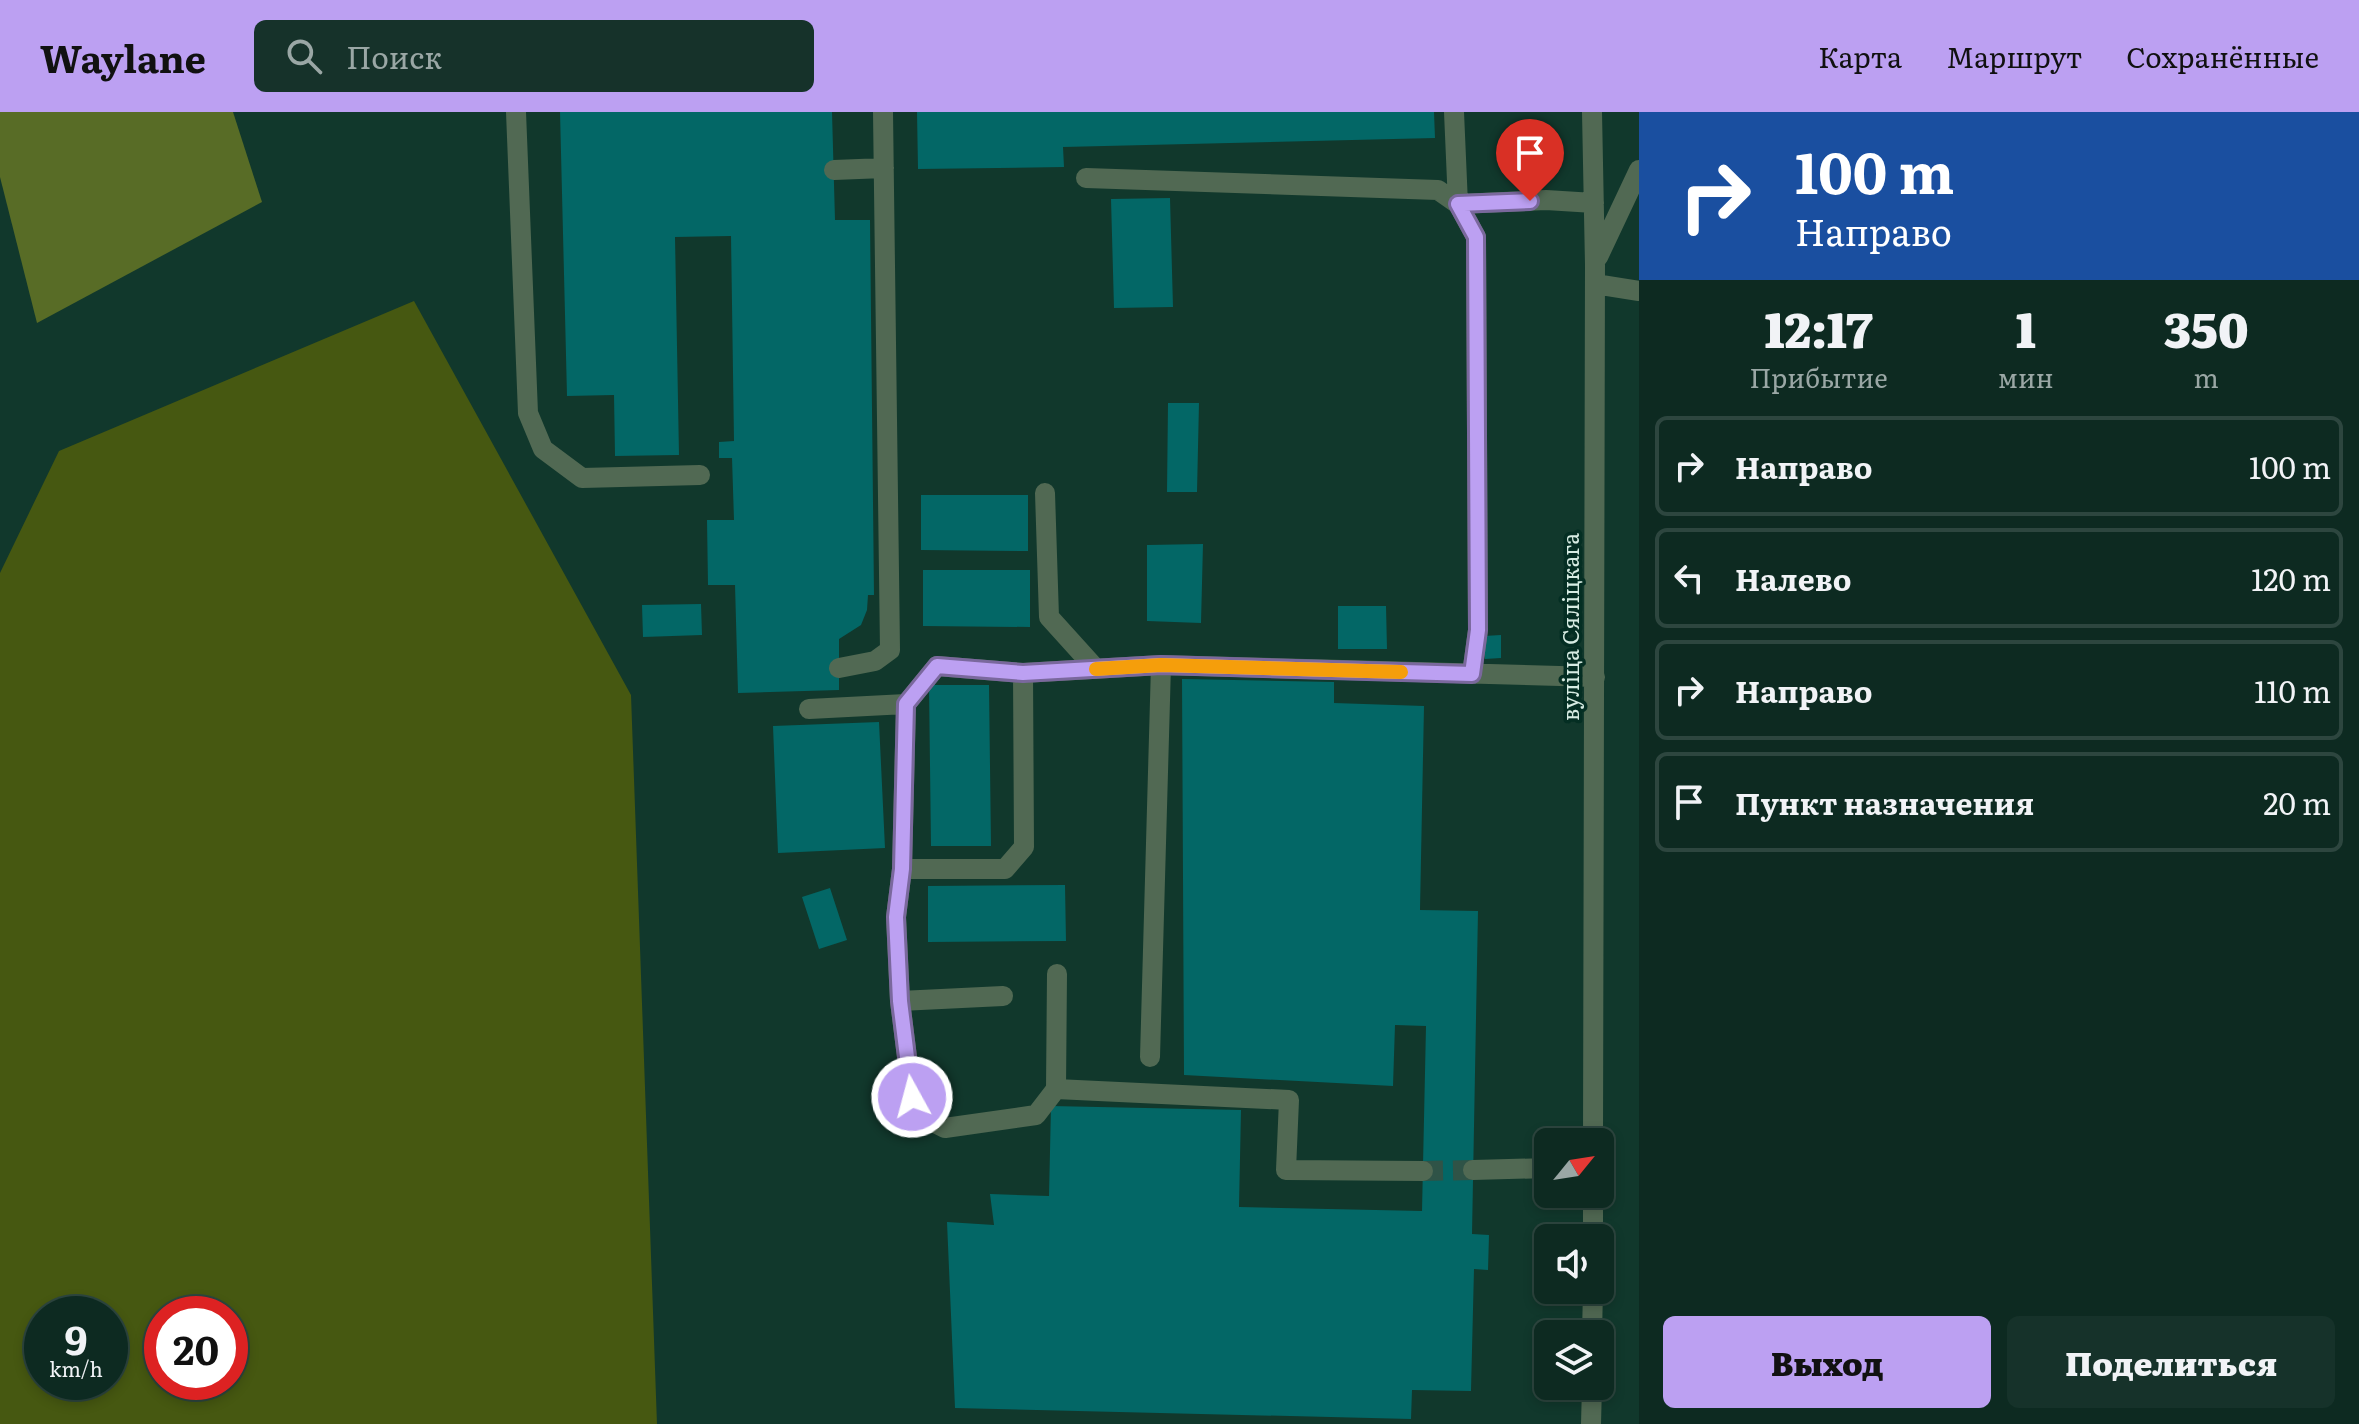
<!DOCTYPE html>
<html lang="ru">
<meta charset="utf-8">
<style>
body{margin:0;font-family:Literata,serif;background:#16322a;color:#f1f3f6;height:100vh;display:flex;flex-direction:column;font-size:30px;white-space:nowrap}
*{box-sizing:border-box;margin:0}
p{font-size:26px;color:#9aa7a5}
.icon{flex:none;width:44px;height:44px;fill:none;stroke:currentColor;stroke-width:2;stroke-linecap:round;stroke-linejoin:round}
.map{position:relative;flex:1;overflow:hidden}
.panel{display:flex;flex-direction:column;background:#0d2a21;width:720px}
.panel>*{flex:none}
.top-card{background:#1a4fa0;color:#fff;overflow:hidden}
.needle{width:52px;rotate:60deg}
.tools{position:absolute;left:1534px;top:1016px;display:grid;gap:16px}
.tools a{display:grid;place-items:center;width:80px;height:80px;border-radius:12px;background:#0d2a21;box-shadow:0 4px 12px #0003,0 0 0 2px #2d463f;font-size:40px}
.speed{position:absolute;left:24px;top:1184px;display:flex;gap:16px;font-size:40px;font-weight:700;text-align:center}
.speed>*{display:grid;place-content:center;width:104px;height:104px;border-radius:50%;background:#0d2a21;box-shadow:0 4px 12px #0003,0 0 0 2px #2d463f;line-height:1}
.speed small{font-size:20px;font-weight:400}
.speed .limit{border:12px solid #d22;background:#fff;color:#111}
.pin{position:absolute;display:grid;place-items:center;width:68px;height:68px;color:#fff;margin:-82px -34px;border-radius:50% 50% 50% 0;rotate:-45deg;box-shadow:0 0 8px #0007}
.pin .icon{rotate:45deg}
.me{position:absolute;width:88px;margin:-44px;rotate:353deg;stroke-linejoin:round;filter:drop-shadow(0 0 6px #0008)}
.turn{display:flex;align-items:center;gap:28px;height:168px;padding:0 24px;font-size:36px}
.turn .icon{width:104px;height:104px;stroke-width:2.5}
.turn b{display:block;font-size:56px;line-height:68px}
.eta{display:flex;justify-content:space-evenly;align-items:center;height:136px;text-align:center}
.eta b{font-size:48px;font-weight:800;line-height:56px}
.action{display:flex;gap:16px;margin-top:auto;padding:16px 24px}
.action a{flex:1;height:92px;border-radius:12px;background:#bca0f2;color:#111;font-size:32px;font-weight:800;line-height:92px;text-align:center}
.action a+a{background:#16322a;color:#f1f3f6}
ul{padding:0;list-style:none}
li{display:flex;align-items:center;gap:24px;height:100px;margin:0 16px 12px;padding:0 8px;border:4px solid #2d463f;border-radius:12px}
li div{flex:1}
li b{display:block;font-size:30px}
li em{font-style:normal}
header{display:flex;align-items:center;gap:48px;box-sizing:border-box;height:112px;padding:0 40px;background:#bca0f2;color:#111}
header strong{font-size:38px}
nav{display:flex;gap:44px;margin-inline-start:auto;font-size:28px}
.search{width:560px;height:72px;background:#16322a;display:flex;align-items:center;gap:20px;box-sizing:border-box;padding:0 28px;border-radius:12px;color:#9aa7a5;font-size:30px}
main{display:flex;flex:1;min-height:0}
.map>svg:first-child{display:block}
</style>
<header>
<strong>Waylane</strong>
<div class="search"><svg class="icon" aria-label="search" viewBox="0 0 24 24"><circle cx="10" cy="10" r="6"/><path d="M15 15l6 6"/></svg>Поиск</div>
<nav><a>Карта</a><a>Маршрут</a><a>Сохранённые</a></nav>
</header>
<main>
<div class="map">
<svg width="1639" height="1312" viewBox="0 0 1639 1312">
<rect width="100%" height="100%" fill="#11382c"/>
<path fill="#465811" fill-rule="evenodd" d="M414 189 631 583 657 1312H0V461L59 339ZM42 1202H110V1270H42ZM162 1202H230V1270H162Z"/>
<path fill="#586c26" d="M0 0H233L262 90 37 211 0 65Z"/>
<path fill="#036766" d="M560 0H832L835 108H870L874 483H868L867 498 861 513 839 527V578L738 581 735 473H708L707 408H734L732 346H719V330L734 329 731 124 675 125 679 343 615 344 614 283 567 284Z
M917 0H1434L1435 26 1063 35 1064 55 918 57Z
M1170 86 1173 195 1114 196 1111 87Z
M1168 291H1199L1197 380H1167Z
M921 383H1028V439L921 438Z
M1203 432 1201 511 1147 509V433Z
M923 458H1030V515L923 514Z
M701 492 702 523 643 525 642 493Z
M1338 494H1386L1387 537H1338Z
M1501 523V546L1485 547 1484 524Z
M1182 567 1334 570V591L1424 594 1420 798 1478 799 1472 1122 1489 1123 1488 1158 1474 1157 1471 1279 1412 1278 1411 1307 955 1296 947 1110 994 1113 990 1082 1049 1084 1051 994 1241 998 1239 1095 1422 1099 1426 914 1395 913 1393 974 1184 963Z
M929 573H989L991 734H931Z
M879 610 885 736 778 741 773 614Z
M1065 773 1066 829 928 830V774Z
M830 776 847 828 819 837 802 785Z"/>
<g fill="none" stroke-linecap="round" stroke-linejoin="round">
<path stroke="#2f5347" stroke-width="20" stroke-dasharray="20 10" stroke-linecap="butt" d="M1423 1059 1473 1058"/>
<path stroke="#516953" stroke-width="20" d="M516 0 528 301 543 337 582 366 700 363
M1454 0 1458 92 1476 125 1478 518 1472 562
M1592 0 1595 153 1593 1030
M834 58 884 56
M1086 66 1438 78 1458 92 1546 88 1594 91
M1598 145 1639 58
M1595 172 1639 179
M1045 381 1049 505 1096 557
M839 556 875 549 890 538 883 0
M809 597 906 592
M902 757H1005L1024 735 1023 561
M1057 862 1056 977 1036 1003 945 1016 927 1007 912 985 900 889 896 805 902 757 906 592 937 554 1023 561 1161 553 1595 565
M900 889 1003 884
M1150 945 1161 553
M1056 977 1289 988 1286 1058 1423 1059
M1473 1058 1548 1056
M1593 1126V1082
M1592 1222 1593 1178
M1591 1312 1592 1274"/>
</g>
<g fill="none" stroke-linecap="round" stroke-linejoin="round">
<g stroke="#7a689d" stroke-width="20">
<path id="route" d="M912 985 900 889 896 805 902 757 906 592 937 554 1023 561 1161 553 1472 562 1478 518 1476 125 1458 92 1530 89"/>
</g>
<use href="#route" stroke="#bca0f2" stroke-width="14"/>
<path stroke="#f59e0b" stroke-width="14" d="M1096 557 1161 553 1401 560"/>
</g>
<g text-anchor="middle" stroke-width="7" stroke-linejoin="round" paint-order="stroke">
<g font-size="22" fill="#d7ece3" stroke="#042e23">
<text transform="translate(1571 515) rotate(-90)" y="8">вуліца Сяліцкага</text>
</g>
</g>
</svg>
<div class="tools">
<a><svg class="needle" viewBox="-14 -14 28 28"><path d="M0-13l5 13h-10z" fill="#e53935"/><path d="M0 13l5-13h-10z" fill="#9aa7a5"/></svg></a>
<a><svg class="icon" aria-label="sound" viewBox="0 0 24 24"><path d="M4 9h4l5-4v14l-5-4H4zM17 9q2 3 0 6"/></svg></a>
<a><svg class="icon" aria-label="layers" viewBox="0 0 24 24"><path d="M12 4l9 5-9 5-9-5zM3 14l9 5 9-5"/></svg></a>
</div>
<div class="speed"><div>9<small>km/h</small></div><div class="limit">20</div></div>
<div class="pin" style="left:1530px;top:89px;background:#d93025"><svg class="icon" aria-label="arrive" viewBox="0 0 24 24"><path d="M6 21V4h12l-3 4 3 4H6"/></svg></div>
<svg class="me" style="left:912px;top:985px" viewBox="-20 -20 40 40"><circle r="17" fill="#bca0f2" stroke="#fff" stroke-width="3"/><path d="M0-11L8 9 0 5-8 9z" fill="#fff"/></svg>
</div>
<section class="panel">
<div class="top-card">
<div class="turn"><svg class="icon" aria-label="right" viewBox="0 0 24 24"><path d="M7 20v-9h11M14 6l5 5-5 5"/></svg><div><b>100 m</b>Направо</div></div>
</div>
<div class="eta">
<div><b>12:17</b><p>Прибытие</p></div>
<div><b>1</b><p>мин</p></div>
<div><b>350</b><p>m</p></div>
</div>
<ul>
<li><svg class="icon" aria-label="right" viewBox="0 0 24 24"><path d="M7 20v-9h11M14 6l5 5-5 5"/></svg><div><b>Направо</b></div><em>100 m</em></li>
<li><svg class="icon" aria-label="left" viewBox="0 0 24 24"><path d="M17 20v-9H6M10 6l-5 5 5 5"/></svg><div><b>Налево</b></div><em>120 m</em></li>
<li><svg class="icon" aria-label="right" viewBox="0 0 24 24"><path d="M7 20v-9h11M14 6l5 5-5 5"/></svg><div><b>Направо</b></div><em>110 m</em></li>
<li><svg class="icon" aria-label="arrive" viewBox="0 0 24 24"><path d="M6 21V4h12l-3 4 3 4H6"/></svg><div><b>Пункт назначения</b></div><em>20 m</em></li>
</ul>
<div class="action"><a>Выход</a><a>Поделиться</a></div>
</section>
</main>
